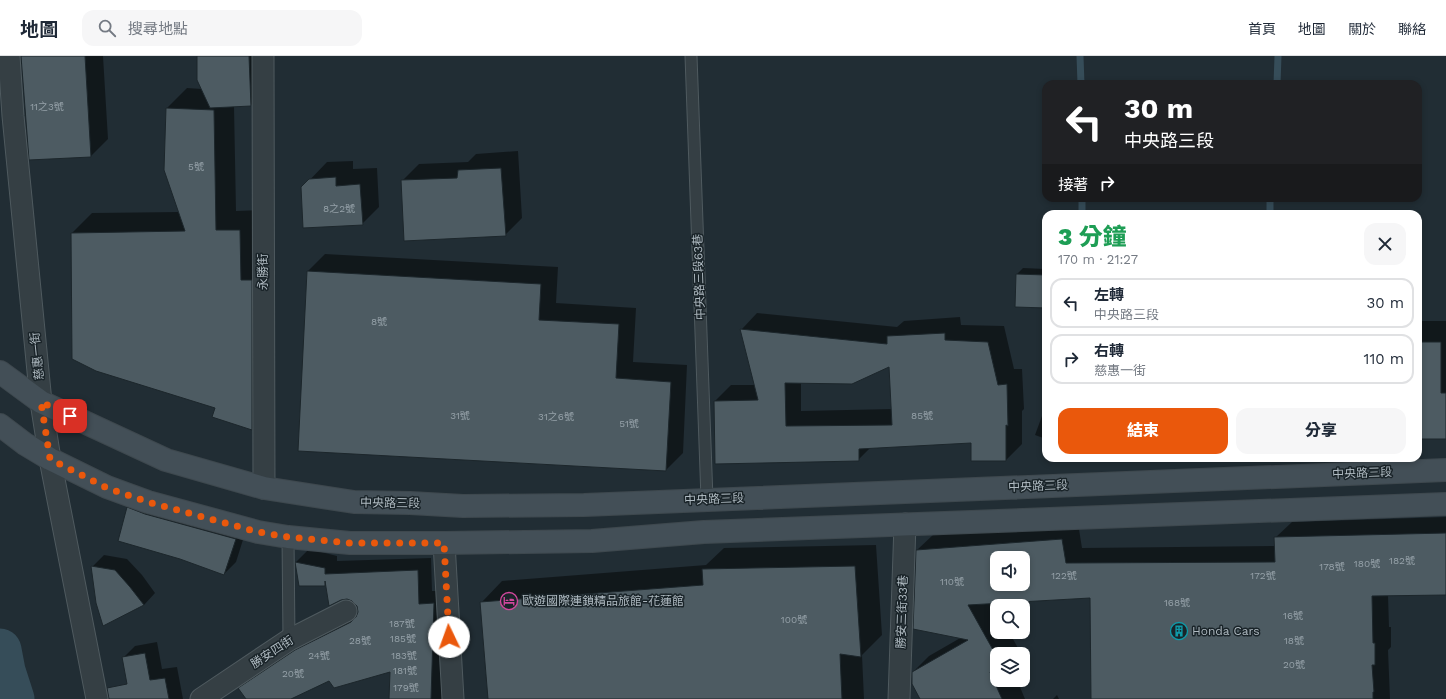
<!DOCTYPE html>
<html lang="zh-TW">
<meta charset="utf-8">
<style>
body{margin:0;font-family:"Work Sans","Noto Sans TC",sans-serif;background:#f6f6f7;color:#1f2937;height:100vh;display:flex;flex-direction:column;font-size:15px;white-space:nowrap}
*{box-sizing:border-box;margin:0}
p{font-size:13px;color:#747a83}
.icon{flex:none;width:22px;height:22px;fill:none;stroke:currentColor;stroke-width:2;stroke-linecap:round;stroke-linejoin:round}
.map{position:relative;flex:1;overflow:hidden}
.details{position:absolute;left:1042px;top:154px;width:380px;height:252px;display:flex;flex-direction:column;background:#fff;border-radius:12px;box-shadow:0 2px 6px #0003}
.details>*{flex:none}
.banner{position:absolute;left:1042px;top:24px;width:380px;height:122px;border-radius:12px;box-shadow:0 2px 6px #0003;background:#202124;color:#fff;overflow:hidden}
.buttons{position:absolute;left:990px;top:495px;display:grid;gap:8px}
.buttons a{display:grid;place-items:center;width:40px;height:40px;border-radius:8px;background:#fff;box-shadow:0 2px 6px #0003;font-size:20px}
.pin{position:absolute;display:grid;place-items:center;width:34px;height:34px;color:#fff;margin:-17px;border-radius:8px;box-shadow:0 2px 6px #0006}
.me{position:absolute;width:44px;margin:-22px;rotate:357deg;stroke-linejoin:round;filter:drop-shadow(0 0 3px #0008)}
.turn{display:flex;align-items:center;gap:14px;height:84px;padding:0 16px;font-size:18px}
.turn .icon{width:52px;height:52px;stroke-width:2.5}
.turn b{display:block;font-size:28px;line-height:34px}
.then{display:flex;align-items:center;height:38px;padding:0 16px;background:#0003;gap:8px;font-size:15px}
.round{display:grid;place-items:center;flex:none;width:42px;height:42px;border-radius:12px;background:#f6f6f7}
.head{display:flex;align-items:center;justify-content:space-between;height:68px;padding:0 16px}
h1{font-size:24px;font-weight:800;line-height:30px;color:#1e9e55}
.action{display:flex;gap:8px;margin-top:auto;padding:8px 16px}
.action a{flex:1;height:46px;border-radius:12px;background:#ea580c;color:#fff;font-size:16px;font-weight:800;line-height:46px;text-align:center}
.action a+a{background:#f6f6f7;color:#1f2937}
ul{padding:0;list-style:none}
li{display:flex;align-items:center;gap:12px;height:50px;margin:0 8px 6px;padding:0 8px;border:2px solid #e0e1e3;border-radius:12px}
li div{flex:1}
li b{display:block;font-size:15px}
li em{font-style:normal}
header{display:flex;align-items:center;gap:24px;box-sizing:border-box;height:56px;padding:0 20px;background:#fff;border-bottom:1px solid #e0e1e3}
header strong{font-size:19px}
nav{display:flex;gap:22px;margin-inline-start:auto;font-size:14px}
.search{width:280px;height:36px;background:#f6f6f7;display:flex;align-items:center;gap:10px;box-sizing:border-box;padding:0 14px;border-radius:12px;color:#747a83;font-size:15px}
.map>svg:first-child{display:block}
</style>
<header>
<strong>地圖</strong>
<div class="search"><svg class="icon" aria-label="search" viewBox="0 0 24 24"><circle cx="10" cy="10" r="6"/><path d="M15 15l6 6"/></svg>搜尋地點</div>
<nav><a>首頁</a><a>地圖</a><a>關於</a><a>聯絡</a></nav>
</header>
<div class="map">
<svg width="1446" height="643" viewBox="0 0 1446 643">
<rect width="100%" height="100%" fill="#212d34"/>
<path fill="#0007" fill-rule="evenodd" d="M22 0H103L108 83 91 100Z
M198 0H266L268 32 251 49 234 50 236 155 259 154 272 352 252 373 216 351 72 177 92 157 179 156 167 52 187 32 202 33Z
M518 95 522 162 505 179 402 125 419 108 468 106 476 98Z
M353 105V113L377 112 379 151 362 168 302 132 327 106Z
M325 198 558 211 556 247 636 252 633 306 687 309 683 397 666 414 299 394 308 215Z
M1023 212 1046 213V251L1017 218Z
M757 257 897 271 904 265 960 261 961 269 1004 270 1014 313H1022L1024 353 1022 355V388L1006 404H972V386L871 391 858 404 715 345 731 329H755L742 273ZM890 310 892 353 801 355V327Z
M1418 265H1446V382H1418Z
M1046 349V383L1035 379Z
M139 440 247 471 236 506 224 518 127 452Z
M1446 461V538L1388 539 1389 571H1391V591L1388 594 1390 643H1092L1091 541 992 546 997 555V576H1009L1018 592 1012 598H997V624H1017L1025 643H922L913 616 929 600 962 581 917 494 934 478 1078 467 1082 492 1276 490 1275 482 1292 466ZM997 502H1023V528H997Z
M876 489 882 579 862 599 864 643H489L481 547 502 525 706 509 724 492Z
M309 493 337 500V505L431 502 432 535H446L444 643H390L391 615 347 616 288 643H247L240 633 252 620 309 582 359 556 358 549 353 544 326 527 324 529H300L296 506Z
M104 499 127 503 142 519 155 537 144 549 92 511Z
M157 586 162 613 177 611 183 643H131L123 602 135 590Z
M1057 639 1059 643H1053Z"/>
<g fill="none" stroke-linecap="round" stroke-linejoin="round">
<path stroke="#364d59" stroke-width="7" d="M1080 0 1081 28
M1277 28 1278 0
M1082 142V158
M1270 158V142"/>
<path stroke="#364d59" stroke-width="43" d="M0 594 4 615 13 643"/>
</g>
<path fill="#4d5b62" stroke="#1c262b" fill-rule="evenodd" d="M21 0H85L91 101 29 104Z
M197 0H249L251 50 210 52 197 24Z
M166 52 214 54 216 174H240L241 224H252V374L212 361 215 352 96 315 72 303 71 177 185 175 164 114Z
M501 112 506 180 404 185 401 124 457 122 458 114Z
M336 121V130L360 128 363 169 303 172 301 131 309 123Z
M307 215 541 228 539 264 619 268 616 322 671 326 666 415 298 395Z
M1016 218 1046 219V252L1015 251Z
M740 273 887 288V280L945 277V284L988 286 998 329 1007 328 1008 370 1006 369V405H971V387L859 393V405L715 408 714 345 758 344ZM889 311 892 369 786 370 785 327 852 328Z
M1418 286H1441V337H1446V383H1418Z
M127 451 145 458 236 483 224 519 180 503 118 485Z
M1446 477V539L1372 540 1373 587H1375V609H1372L1374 636H1373V643H1091L1090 542 968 549 997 601V612L990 616 1002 643H920L912 628V616L968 584 913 573 916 494 1062 483 1066 507 1275 506 1274 481ZM997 502H1023V528H997Z
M295 506 325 512V518L418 514 419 548 434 547 431 643H389L390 616 334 632 329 625 291 643H246L238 632 295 594 351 566 356 561 358 556 357 550 352 545 347 543 341 544 329 550 325 525V530H299Z
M91 510 115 514 130 531 144 549 103 570 96 547Z
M855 510 861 601 840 598 842 643H488L480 546 703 529 702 513Z
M145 597 150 624 165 622 169 643H109L107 632 127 628 122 601Z"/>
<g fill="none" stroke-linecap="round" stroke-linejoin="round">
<g stroke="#4f5a5f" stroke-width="13">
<path id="lane" d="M691 0 707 443
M288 481 289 584"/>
</g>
<g stroke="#4f5a5f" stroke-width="23">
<path id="street" d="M9 0 13 60 41 346 50 403 97 643
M263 0 264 432
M444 487 453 643
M201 643 289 584 346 555
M899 643 905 468"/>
</g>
<g stroke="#3e484e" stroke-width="24">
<path id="secondary" d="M0 316 41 346 166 404 264 432 354 446 410 447 463 450 584 449 1446 414
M0 369 25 388 50 403 107 431 148 446 258 476 288 481 350 487H444L592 485 704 476 1446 448"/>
</g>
<use href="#lane" stroke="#353f44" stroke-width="11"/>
<use href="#street" stroke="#353f44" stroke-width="21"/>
<use href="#secondary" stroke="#434f57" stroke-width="22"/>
</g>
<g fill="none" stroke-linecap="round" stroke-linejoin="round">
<path stroke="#ea580c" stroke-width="7" stroke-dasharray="0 12.6" d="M70 360 41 346 50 403 107 432 148 446 258 476 288 481 350 487H444L449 581"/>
</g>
<defs>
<g id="hotel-ring" transform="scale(0.9)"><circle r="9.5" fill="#1a2429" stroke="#d1479c" stroke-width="1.5"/><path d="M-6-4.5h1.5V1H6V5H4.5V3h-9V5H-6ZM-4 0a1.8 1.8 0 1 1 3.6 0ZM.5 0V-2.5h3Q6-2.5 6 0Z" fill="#d1479c"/></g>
<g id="building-ring" transform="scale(0.9)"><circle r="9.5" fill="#1a2429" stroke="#0f9aa8" stroke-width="1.5"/><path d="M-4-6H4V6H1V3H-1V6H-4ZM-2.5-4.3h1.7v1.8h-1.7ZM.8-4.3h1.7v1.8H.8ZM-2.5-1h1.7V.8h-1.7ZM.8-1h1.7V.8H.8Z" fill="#0f9aa8"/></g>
</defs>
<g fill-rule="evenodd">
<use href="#hotel-ring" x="509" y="545"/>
<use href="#building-ring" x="1179" y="575"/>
</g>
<g text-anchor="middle" stroke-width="3" stroke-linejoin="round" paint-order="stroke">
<g font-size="10" fill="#96a2a9">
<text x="47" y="54">11之3號</text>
<text x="196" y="114">5號</text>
<text x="339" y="156">8之2號</text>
<text x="379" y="269">8號</text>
<text x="460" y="363">31號</text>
<text x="922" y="363">85號</text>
<text x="556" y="364">31之6號</text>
<text x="629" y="371">51號</text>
<text x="1402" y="508">182號</text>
<text x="1367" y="511">180號</text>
<text x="1332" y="514">178號</text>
<text x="1064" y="523">122號</text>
<text x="1263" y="523">172號</text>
<text x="952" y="529">110號</text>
<text x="1177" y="550">168號</text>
<text x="1293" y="563">16號</text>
<text x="794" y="567">100號</text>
<text x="402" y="571">187號</text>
<text x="403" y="586">185號</text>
<text x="360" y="588">28號</text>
<text x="1294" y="588">18號</text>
<text x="319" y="603">24號</text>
<text x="404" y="603">183號</text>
<text x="1294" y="612">20號</text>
<text x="405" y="618">181號</text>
<text x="293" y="621">20號</text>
<text x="406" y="635">179號</text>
</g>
<g font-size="12" fill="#afbac1" stroke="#1a2429">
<text transform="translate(263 216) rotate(-90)" y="4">永勝街</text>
<text transform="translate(699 221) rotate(-92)" y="4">中央路三段63巷</text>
<text transform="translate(37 300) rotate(-96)" y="4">慈惠一街</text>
<text transform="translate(1362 417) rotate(-2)" y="4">中央路三段</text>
<text transform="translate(1038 430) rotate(-2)" y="4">中央路三段</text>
<text transform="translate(714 443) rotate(-2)" y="4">中央路三段</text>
<text transform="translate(390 447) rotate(1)" y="4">中央路三段</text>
<text transform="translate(902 556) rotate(-88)" y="4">勝安三街33巷</text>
<text transform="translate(272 596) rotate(-33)" y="4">勝安四街</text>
</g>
<g font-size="12" fill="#afbac1" stroke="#1a2429" text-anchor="start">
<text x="522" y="549">歐遊國際連鎖精品旅館-花蓮館</text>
<text x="1192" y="579">Honda Cars</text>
</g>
</g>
</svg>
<div class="buttons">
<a><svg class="icon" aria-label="sound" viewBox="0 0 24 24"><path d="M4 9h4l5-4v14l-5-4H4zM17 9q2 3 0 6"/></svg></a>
<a><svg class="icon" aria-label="search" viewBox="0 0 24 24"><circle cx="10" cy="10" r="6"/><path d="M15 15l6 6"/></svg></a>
<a><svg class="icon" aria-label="layers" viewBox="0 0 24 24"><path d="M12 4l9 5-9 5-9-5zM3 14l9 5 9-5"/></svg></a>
</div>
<div class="pin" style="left:70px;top:360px;background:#d93025"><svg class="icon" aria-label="arrive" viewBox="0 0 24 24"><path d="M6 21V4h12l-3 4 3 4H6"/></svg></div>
<svg class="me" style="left:449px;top:581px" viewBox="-20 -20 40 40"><circle r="19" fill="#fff"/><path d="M0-13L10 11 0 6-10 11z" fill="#ea580c"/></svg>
<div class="banner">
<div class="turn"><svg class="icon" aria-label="left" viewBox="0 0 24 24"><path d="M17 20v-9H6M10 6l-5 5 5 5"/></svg><div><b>30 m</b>中央路三段</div></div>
<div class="then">接著<svg class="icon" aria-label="right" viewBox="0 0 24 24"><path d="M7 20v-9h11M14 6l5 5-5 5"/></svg></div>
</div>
<section class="details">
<div class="head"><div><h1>3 分鐘</h1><p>170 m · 21:27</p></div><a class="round"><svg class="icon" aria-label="close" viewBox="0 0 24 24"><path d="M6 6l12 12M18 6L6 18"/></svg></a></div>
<ul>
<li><svg class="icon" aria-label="left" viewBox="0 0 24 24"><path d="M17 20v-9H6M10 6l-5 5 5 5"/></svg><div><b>左轉</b><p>中央路三段</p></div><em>30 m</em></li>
<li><svg class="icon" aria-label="right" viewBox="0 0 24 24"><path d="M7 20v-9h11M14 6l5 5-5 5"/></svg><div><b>右轉</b><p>慈惠一街</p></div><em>110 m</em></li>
</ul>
<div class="action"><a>結束</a><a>分享</a></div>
</section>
</div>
